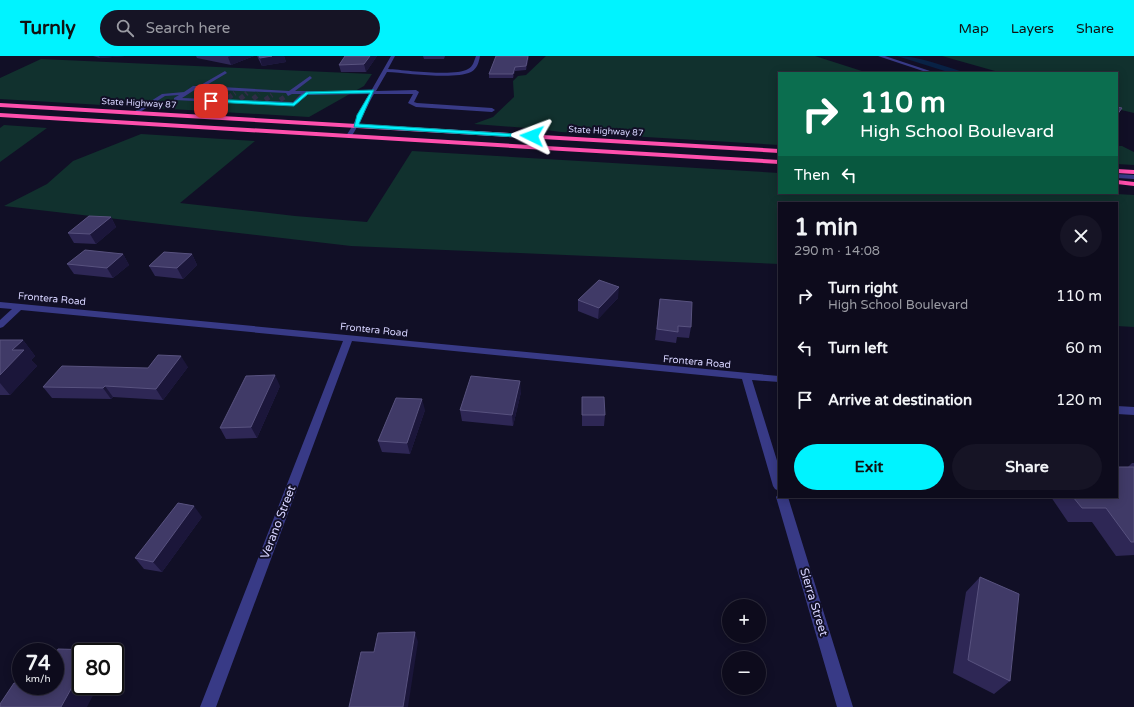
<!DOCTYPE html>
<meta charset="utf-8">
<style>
body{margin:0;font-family:"Varela Round",sans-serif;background:#161425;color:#f1f3f6;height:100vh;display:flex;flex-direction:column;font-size:15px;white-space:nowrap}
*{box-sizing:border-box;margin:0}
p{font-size:13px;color:#9a9ba3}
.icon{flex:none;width:22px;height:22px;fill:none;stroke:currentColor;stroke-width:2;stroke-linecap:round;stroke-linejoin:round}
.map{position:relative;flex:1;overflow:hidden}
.sheet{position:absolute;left:778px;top:146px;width:340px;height:296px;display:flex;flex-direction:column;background:#0d0b1c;border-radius:0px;box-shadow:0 2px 10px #0003,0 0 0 1px #2d2b3b}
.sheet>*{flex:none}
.guide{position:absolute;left:778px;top:16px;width:340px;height:122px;border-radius:0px;box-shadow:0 2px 10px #0003,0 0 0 1px #2d2b3b;background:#0b6e4f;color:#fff;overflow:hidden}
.fabs{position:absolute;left:722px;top:543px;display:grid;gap:8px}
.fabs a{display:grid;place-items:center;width:44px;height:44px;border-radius:50%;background:#0d0b1c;box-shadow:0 2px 10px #0003,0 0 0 1px #2d2b3b;font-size:20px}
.speed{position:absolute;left:12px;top:587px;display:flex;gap:8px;font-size:20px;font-weight:700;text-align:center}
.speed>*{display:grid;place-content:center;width:52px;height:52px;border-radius:50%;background:#0d0b1c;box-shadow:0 2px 10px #0003,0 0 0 1px #2d2b3b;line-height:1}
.speed small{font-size:10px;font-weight:400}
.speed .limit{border:2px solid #111;border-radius:6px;background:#fff;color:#111}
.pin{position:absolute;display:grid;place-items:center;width:34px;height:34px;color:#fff;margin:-17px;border-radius:8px;box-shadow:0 2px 6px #0006}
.me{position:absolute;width:44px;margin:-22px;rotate:273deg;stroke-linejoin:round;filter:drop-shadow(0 0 3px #0008)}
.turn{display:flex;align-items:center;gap:14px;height:84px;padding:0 16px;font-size:18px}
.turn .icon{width:52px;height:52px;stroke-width:2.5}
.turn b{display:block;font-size:28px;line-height:34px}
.then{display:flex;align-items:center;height:38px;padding:0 16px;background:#0003;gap:8px;font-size:15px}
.round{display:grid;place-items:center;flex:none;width:42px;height:42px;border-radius:21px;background:#161425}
.head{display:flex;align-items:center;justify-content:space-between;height:68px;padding:0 16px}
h1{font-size:24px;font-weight:800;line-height:30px}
.action{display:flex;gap:8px;margin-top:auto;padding:8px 16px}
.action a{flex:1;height:46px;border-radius:24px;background:#00f3ff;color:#111;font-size:16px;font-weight:800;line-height:46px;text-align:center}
.action a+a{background:#161425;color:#f1f3f6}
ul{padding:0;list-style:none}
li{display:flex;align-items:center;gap:12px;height:52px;padding:0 16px}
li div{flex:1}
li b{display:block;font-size:15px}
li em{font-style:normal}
header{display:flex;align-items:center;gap:24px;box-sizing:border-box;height:56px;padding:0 20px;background:#00f3ff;color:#111}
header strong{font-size:19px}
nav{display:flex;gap:22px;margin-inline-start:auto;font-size:14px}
.search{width:280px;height:36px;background:#161425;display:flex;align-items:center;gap:10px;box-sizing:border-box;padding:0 14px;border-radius:22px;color:#9a9ba3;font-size:15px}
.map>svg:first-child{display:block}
</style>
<header>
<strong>Turnly</strong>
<div class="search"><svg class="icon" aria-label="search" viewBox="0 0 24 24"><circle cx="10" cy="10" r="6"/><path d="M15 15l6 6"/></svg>Search here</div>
<nav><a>Map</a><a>Layers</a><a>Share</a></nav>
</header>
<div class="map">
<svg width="1134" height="651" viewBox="0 0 1134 651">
<rect width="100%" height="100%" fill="#110f26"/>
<path fill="#11312e" d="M546 0H815L868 17H779V89L561 76 539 73 474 68 493 61 514 41 513 25 518 20 526 19Z
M942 0H1134V57L1117 53V17H1002Z
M41 3 372 18 364 30 309 61 0 43V22Z
M4 69 47 72 0 106V72Z
M141 78 255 85 180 147 295 160 367 166 412 95 779 117V137H1100L1134 139V271L1117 270V147H779V208L351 190 4 150 47 128 73 105Z
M1117 90H1122L1134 96V109L1117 108Z"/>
<path fill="#092245" d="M897 0C920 0 945 11 967 17H951Z"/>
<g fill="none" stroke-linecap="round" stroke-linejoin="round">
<path stroke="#2f2d47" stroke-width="5" stroke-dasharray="5 2.5" stroke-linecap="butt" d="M203 40 211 36
M216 41 223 36
M228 42 235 37
M240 43 247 37
M253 43 259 38
M265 44 272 39
M280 44 286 40"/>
<path fill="#383a86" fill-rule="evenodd" d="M391 0H395L388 13C405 14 455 21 468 13 473 11 474 5 476 0H480C479 6 477 13 471 16 454 24 407 17 387 16L376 35 416 34 419 36 414 46 417 47 492 52 495 54 492 56 416 51 408 47 413 38H374C366 52 360 68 351 81L349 82 346 80C355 67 361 52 369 38L307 39 294 50 174 44V42L179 39 165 40 137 58 132 57 162 38 184 36 193 30H199L225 15 227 17 205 30 289 35 310 20 312 22 295 35H371ZM196 33 286 37 288 40 292 38H301L293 46 182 42Z
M878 0H885L936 17H929Z
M1117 118 1134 119V123L1117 122Z
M0 246 779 320V326L752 324 779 411V435L775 433 773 430 742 323 352 285 216 651H200L343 285 21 254 3 271 0 272V264L12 253 0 252Z
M1117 350 1134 351V359L1117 358Z
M779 437V441H788L853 651H837L776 441Z"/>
<path fill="#ff4fad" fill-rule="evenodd" d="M0 47 779 93V97L0 51Z
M0 57 779 104V108L0 61Z
M1117 113 1134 114V118L1117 117Z
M1117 124 1134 126V130L1117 128Z"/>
</g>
<path fill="#2e2755" d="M93 0H125L100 2Z
M196 0H254L231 9 197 2Z
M257 0H284L286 6 262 10Z
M345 0H377L366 16H341L339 9Z
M423 0H445L444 3H424Z
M529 0 526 14 515 15 513 22H489V18Z
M111 161 116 171 96 188 74 187 68 177Z
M123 198 129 209 113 222 74 218 67 208Z
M192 198 197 209 183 223 155 220 149 210Z
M618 242 598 263 578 255V244Z
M660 243 691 271 689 282 677 281 676 287 655 284Z
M0 284H23L35 300 31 304 37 310 10 339H0Z
M188 311 163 344 113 341 111 343 52 342 43 331Z
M280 330 257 382 226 383 220 372Z
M521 336 513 370 462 365 460 354Z
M582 341 605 359 604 370H582Z
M425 354 410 398 382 396 378 385Z
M1132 407H1134V499L1116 500 1092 466H1068L1051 441H1117L1128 411Z
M941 441H1007L1006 442 942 443Z
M202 461 162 516 144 513 135 502Z
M980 521 1010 625 994 638 953 617 966 536Z"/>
<path fill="#1b163a" d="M99 0H125L100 2Z
M231 0H254L231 9 228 1Z
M272 0H284L286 6 262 10 260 2Z
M370 0H377L366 16 364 8Z
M528 0H529L526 14V10Z
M515 11V15L513 22V18Z
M111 161 116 171 96 188 90 178Z
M123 198 129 209 113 222 107 212Z
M192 198 197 209 183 223 177 212Z
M619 231 618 242 598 263 599 252Z
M23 284 35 300 31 304 37 310 10 339 0 327V319L12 294Z
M181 300 188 311 163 344 156 333Z
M275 319 280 330 257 382 251 371Z
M520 325 521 336 513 370 512 359Z
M105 330 113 341 111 343 103 332Z
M422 343 425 354 410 398 407 387Z
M194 450 202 461 162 516 153 506Z
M415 576 418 586 408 651H403Z
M81 615V630H98L87 651H61Z"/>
<path fill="#403a67" stroke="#58527f" d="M259 0H272L260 2Z
M345 0H370L364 8 339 9Z
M496 0H528L526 10 515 11 513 18H489Z
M1117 51 1122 52 1117 59Z
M89 160 111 161 90 178 68 177Z
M85 194 123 198 107 212 67 208Z
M164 196 192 198 177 212 149 210Z
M599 224 619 231 599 252 578 244Z
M660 243 692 246 691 271 678 270V276L657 273Z
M0 284H23L12 294H24L0 319Z
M158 299 181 300 156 333 105 330 103 332 43 331 62 310 148 312Z
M275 319 251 371 220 372 246 320Z
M471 320 520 325 512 359 460 354Z
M582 341H604L605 359H582Z
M396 342 422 343 407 387 378 385Z
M1117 411H1134V486H1131L1106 452H1082L1073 441H1117Z
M178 447 194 450 153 506 135 502Z
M980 521 1019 538 1010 625 968 604Z
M415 576 403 651H349L361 596H374L378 577Z
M58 593 93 594 92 596H81V615L61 651H0V648L14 627H21V630H55V599Z"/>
<path fill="#00f3ff" stroke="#009ea6" d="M374 34 359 68 532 79 534 80 532 82 354 71 357 59 370 37 308 38 294 50 211 46 208 45 211 43 293 47 306 36Z"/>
<g text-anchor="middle" stroke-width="4" stroke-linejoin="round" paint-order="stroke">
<g font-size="9" fill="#d7d4ff" stroke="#110f26">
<text transform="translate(139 47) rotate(3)" y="3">State Highway 87</text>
<text transform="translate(606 75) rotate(3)" y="3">State Highway 87</text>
</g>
<g font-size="10" fill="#d7d4ff" stroke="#110f26">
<text transform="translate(52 242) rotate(5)" y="4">Frontera Road</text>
<text transform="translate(374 273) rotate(6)" y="4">Frontera Road</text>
<text transform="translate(697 305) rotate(5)" y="4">Frontera Road</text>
</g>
<g font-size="12" fill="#d7d4ff" stroke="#110f26">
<text transform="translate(278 466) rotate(-69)" y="4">Verano Street</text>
<text transform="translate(814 546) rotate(73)" y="4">Sierra Street</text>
</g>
</g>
</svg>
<div class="fabs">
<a>+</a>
<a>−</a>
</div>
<div class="speed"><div>74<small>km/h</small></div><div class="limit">80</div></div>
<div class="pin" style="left:211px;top:45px;background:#d93025"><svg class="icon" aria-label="arrive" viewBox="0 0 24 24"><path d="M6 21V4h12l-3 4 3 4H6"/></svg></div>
<svg class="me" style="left:532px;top:80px" viewBox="-20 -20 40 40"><path d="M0-17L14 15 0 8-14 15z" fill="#00f3ff" stroke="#fff" stroke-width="4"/></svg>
<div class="guide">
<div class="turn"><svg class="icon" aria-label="right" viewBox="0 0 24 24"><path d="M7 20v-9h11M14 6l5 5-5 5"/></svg><div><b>110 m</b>High School Boulevard</div></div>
<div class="then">Then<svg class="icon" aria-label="left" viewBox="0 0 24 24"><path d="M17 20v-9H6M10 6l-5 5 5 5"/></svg></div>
</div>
<section class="sheet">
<div class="head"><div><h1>1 min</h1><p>290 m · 14:08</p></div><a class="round"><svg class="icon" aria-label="close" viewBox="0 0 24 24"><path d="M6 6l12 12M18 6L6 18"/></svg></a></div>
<ul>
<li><svg class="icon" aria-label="right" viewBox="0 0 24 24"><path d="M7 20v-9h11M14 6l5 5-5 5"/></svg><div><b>Turn right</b><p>High School Boulevard</p></div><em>110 m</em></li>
<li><svg class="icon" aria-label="left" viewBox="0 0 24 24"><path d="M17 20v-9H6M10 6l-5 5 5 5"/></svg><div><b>Turn left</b></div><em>60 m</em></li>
<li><svg class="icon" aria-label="arrive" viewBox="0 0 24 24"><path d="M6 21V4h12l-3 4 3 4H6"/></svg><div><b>Arrive at destination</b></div><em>120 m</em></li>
</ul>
<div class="action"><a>Exit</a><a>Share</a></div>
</section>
</div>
